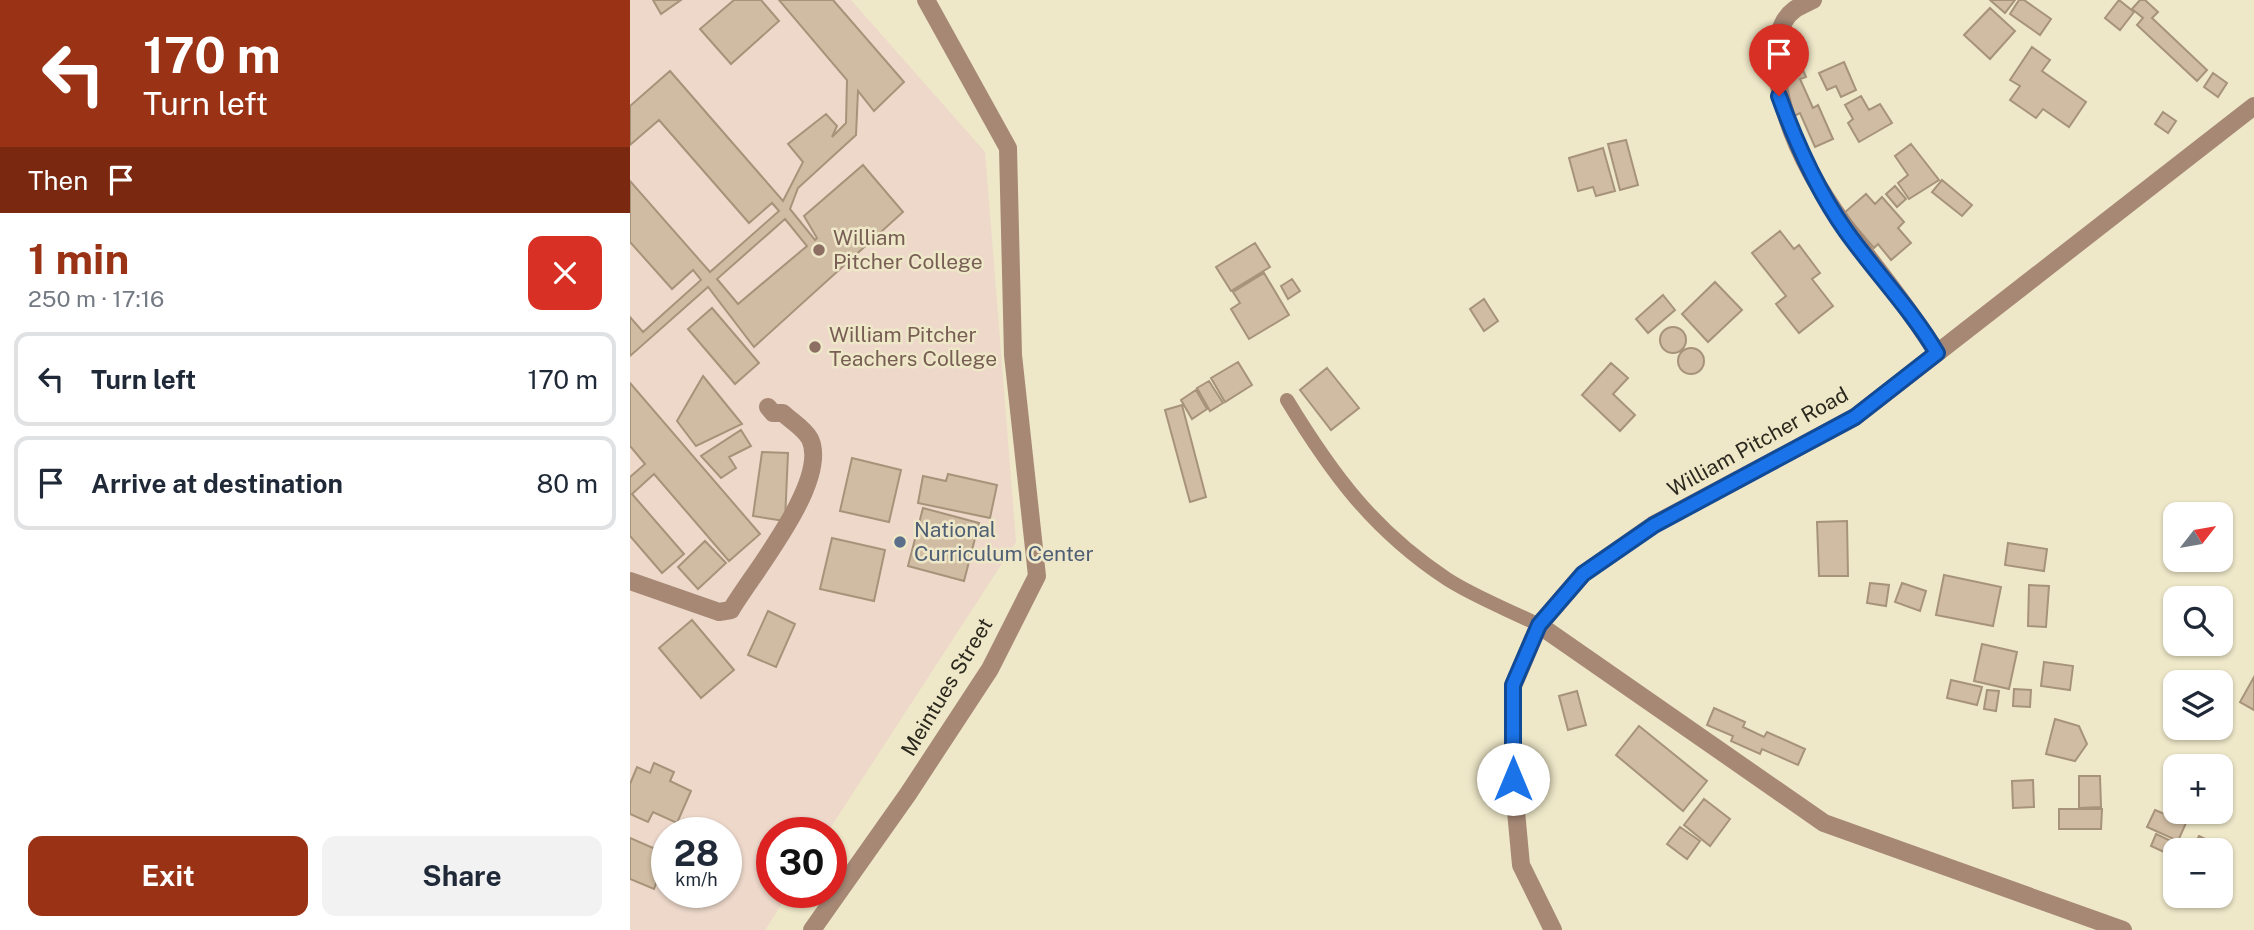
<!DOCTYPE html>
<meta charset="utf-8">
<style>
body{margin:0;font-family:"Public Sans",sans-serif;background:#f2f2f3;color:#1f2937;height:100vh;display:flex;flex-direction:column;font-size:26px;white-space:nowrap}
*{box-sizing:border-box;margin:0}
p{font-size:23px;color:#747a83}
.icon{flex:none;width:38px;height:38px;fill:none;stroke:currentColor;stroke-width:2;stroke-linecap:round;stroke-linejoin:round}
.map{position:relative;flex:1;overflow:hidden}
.sheet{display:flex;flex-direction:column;background:#fff;width:630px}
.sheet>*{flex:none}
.banner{background:#9a3315;color:#fff;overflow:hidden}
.needle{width:46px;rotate:59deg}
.controls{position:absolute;left:1533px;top:502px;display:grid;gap:14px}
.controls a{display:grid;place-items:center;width:70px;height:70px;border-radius:14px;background:#fff;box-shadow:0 2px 5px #0004;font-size:35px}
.speed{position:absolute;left:21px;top:817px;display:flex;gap:14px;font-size:35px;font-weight:700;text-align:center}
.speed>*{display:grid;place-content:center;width:91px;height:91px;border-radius:50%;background:#fff;box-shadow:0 2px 5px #0004;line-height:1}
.speed small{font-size:18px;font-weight:400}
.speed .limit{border:10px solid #d22;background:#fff;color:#111}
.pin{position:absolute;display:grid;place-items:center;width:60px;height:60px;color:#fff;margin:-72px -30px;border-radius:50% 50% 50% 0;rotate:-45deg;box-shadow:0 0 7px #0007}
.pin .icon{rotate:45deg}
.me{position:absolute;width:77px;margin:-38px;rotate:0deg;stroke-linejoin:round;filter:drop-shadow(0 0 5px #0008)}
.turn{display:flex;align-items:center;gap:24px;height:147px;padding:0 28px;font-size:32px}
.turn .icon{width:91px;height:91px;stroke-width:2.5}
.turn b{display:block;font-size:49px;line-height:60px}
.then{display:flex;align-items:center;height:66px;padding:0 28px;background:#0003;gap:14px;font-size:26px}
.round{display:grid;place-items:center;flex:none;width:74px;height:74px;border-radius:14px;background:#f2f2f3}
.summary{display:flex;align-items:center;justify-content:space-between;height:119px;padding:0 28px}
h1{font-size:42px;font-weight:700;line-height:52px;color:#9a3315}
.primary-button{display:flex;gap:14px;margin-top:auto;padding:14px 28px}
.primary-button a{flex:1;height:80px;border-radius:14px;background:#9a3315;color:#fff;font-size:28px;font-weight:700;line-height:80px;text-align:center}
.primary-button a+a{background:#f2f2f3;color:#1f2937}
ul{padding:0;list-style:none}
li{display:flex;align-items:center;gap:21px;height:94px;margin:0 14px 10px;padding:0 14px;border:4px solid #e0e1e3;border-radius:14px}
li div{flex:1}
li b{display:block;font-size:26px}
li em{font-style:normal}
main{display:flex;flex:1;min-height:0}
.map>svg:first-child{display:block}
</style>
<main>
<section class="sheet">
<div class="banner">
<div class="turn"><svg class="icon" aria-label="left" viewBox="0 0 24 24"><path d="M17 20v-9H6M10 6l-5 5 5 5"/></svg><div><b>170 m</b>Turn left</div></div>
<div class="then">Then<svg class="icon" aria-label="arrive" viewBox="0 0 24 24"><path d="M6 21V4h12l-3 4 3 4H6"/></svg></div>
</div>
<div class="summary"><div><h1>1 min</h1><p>250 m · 17:16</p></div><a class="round" style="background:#d93025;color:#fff"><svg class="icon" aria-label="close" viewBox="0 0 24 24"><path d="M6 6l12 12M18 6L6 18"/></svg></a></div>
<ul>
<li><svg class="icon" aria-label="left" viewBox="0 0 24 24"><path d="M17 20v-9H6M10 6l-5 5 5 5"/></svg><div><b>Turn left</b></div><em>170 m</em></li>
<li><svg class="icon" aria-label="arrive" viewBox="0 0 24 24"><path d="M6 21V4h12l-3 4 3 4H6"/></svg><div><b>Arrive at destination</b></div><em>80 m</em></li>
</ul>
<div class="primary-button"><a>Exit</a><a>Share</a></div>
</section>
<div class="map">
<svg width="1624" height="930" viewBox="0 0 1624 930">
<rect width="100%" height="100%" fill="#eee7c8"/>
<path fill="#edd8ca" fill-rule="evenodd" d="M0 0H221L355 152 386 542 197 833H142V892L159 893 135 930H0ZM37 833H96V892H37Z"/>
<path fill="#d0bca2" stroke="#a6937a" stroke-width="2" fill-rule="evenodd" d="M23 0H51L31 14Z
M104 0H131L149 21 101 64 70 29Z
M149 0H203L274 82 244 111 228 91 226 135 168 188 160 209 185 240 187 238 174 216 233 165 273 212 124 347 78 287 0 356V317L13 332 71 280 63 270 42 289 0 242V181L80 272 149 211 142 203 119 223 29 120 0 145V106L40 71 153 201 173 162 158 144 196 114 207 126 202 137 216 123 217 80ZM155 219 177 246 108 304 87 279Z
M1360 0H1385L1375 13Z
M1389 0H1394L1421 19 1410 35 1380 14Z
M1489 0 1504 12 1490 30 1475 18Z
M1510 0H1515L1528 12 1522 18 1577 70 1567 81 1507 25 1513 18 1502 9Z
M1360 8 1385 31 1360 59 1334 35Z
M1402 47 1420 60 1412 71 1456 102 1439 127 1413 109 1406 118 1380 100 1390 86 1380 80Z
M1165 51 1176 77 1170 79 1183 108 1188 105 1203 139 1185 147 1170 113 1164 116 1147 59Z
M1214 62 1226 90 1211 97 1206 86 1197 90 1189 73Z
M1583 73 1597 83 1588 97 1574 87Z
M1231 96 1239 110 1250 104 1262 123 1229 142 1218 123 1223 119 1215 105Z
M1533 112 1546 121 1538 133 1525 124Z
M996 140 1008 185 990 190 978 144Z
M1281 144 1309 180 1279 199 1268 183 1278 175 1265 156Z
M973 148 985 191 966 196 963 187 948 191 939 158Z
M1312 180 1342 205 1332 216 1302 192Z
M1265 186 1276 199 1267 207 1256 194Z
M1236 194 1245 204 1252 197 1274 222 1268 228 1281 243 1261 260 1248 244 1244 248 1214 213Z
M1150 231 1164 249 1169 245 1190 273 1182 279 1203 306 1169 333 1146 304 1156 296 1122 253Z
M625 243 640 267 601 291 586 267Z
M634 273 659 315 619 339 601 309 610 303 603 292Z
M662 279 670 291 658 299 651 286Z
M1085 282 1112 310 1078 342 1052 314Z
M1033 295 1045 310 1018 333 1006 319Z
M854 299 868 321 854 331 840 309Z
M82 308 129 363 105 384 58 329Z
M1030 340a13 13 0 1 1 26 0a13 13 0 1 1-26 0Z
M1048 361a13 13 0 1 1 26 0a13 13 0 1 1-26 0Z
M608 362 622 385 595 402 581 378Z
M981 363 998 378 983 394 1005 415 990 431 952 395Z
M697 368 729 408 701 430 670 390Z
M73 376 112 424 66 446 47 421Z
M579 381 593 403 580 411 567 388Z
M0 383 130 534 99 561 24 474 2 494 54 554 32 573 0 536V477L15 464 0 446Z
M566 390 577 409 562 419 551 400Z
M552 405 576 497 560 502 535 410Z
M111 430 121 446 99 457 106 468 91 478 71 456Z
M132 452 158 453 155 521 123 516Z
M222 458 271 470 259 522 210 511Z
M318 474 367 485 360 518 288 503 293 476 316 481Z
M293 508 349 523 334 581 278 566Z
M1217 521 1218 576H1189L1187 522Z
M202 538 255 550 244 601 190 589Z
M75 541 96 563 68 589 48 567Z
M1378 543 1417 549 1414 571 1375 565Z
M1314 575 1371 587 1363 626 1306 615Z
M1240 583 1259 585 1256 606 1237 603Z
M1272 583 1296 591 1290 611 1265 602Z
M1399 585 1419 586 1416 627 1398 626Z
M138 611 165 624 146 667 118 655Z
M62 620 104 670 71 698 29 648Z
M1352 644 1387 652 1379 689 1344 681Z
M1414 662 1443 666 1440 690 1411 686Z
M1624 677V710L1610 702Z
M1321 680 1352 687 1347 705 1317 698Z
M1384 689 1401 690 1400 707 1383 706Z
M1357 690 1369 691 1366 711 1354 709Z
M947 691 956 725 938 730 929 696Z
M1084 708 1115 722 1113 727 1134 737 1137 732 1175 749 1168 765 1132 749 1130 754 1101 741 1103 736 1077 725Z
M1425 719 1449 726 1457 744 1445 761 1416 754Z
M1009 726 1077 781 1053 811 986 755Z
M24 763 44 772 40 781 61 791 47 823 23 812 18 822 0 814V784L7 767 20 773Z
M1449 776H1470L1471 807 1449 808Z
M1403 780 1404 807 1383 808 1382 781Z
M1074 799 1100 819 1080 846 1054 825Z
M1429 809H1472L1471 829H1429Z
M1525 810 1556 823 1548 841 1517 827Z
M1050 827 1070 841 1057 859 1037 844Z
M1526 834 1541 841 1536 853 1521 846Z
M1569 836 1597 850 1591 861V850L1562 849Z
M0 838 37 854 24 889 0 879Z"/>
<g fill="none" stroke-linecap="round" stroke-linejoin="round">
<path stroke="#a68875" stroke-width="14" d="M657 400C702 474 743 530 817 579 845 597 879 610 909 625"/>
<path stroke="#a68875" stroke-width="18" d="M1183 0C1177 3 1169 6 1164 10 1149 21 1145 46 1146 63 1155 180 1250 259 1307 353
M0 581 89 612 101 610C122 574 200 481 180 439 174 428 161 421 153 413H143L138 407
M909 625 1194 823 1493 930
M182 930 278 794 360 669 407 576 383 355 378 148 296 0
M923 930 891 865 883 779V686L909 625 953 574 1023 525 1225 417 1624 106"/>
</g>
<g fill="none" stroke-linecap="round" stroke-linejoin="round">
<g stroke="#114b97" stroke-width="18">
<path id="route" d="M883 779V685L909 625 953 574 1024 525 1225 417 1307 353C1281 309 1246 273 1216 231 1187 190 1166 143 1149 96"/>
</g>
<use href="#route" stroke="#1a73e8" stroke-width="12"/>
</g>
<g fill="#8d6e63" stroke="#eee7c8" stroke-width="2.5">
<circle cx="189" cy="250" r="7"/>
<circle cx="185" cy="347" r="7"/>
</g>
<circle fill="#5c6f8a" stroke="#eee7c8" stroke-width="2.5" cx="270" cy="542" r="7"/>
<g text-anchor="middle" stroke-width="5" stroke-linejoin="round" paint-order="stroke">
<g font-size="21" fill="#785e54" stroke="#eee7c8" text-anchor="start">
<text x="203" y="245">William<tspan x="203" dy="24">Pitcher College</tspan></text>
<text x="199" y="342">William Pitcher<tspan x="199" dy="24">Teachers College</tspan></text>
</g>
<g font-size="21" fill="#2b281d" stroke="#eee7c8">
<text transform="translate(1128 442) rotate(-29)" y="7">William Pitcher Road</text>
<text transform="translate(317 687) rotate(-59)" y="7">Meintues Street</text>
</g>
<g font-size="21" fill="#4e5e75" stroke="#eee7c8" text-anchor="start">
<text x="284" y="537">National<tspan x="284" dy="24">Curriculum Center</tspan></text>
</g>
</g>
</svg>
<div class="controls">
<a><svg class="needle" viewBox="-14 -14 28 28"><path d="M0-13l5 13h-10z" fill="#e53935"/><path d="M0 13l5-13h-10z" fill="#747a83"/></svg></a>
<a><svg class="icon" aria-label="search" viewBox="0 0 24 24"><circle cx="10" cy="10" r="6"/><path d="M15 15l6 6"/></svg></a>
<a><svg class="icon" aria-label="layers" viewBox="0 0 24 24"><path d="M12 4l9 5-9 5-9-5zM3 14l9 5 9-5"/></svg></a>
<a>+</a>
<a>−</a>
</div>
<div class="speed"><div>28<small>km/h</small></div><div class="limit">30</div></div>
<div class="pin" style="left:1149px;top:96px;background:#d93025"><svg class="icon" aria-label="arrive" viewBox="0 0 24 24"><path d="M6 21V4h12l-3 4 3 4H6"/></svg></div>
<svg class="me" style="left:883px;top:779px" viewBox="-20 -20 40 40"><circle r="19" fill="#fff"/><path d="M0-13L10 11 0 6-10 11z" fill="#1a73e8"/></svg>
</div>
</main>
